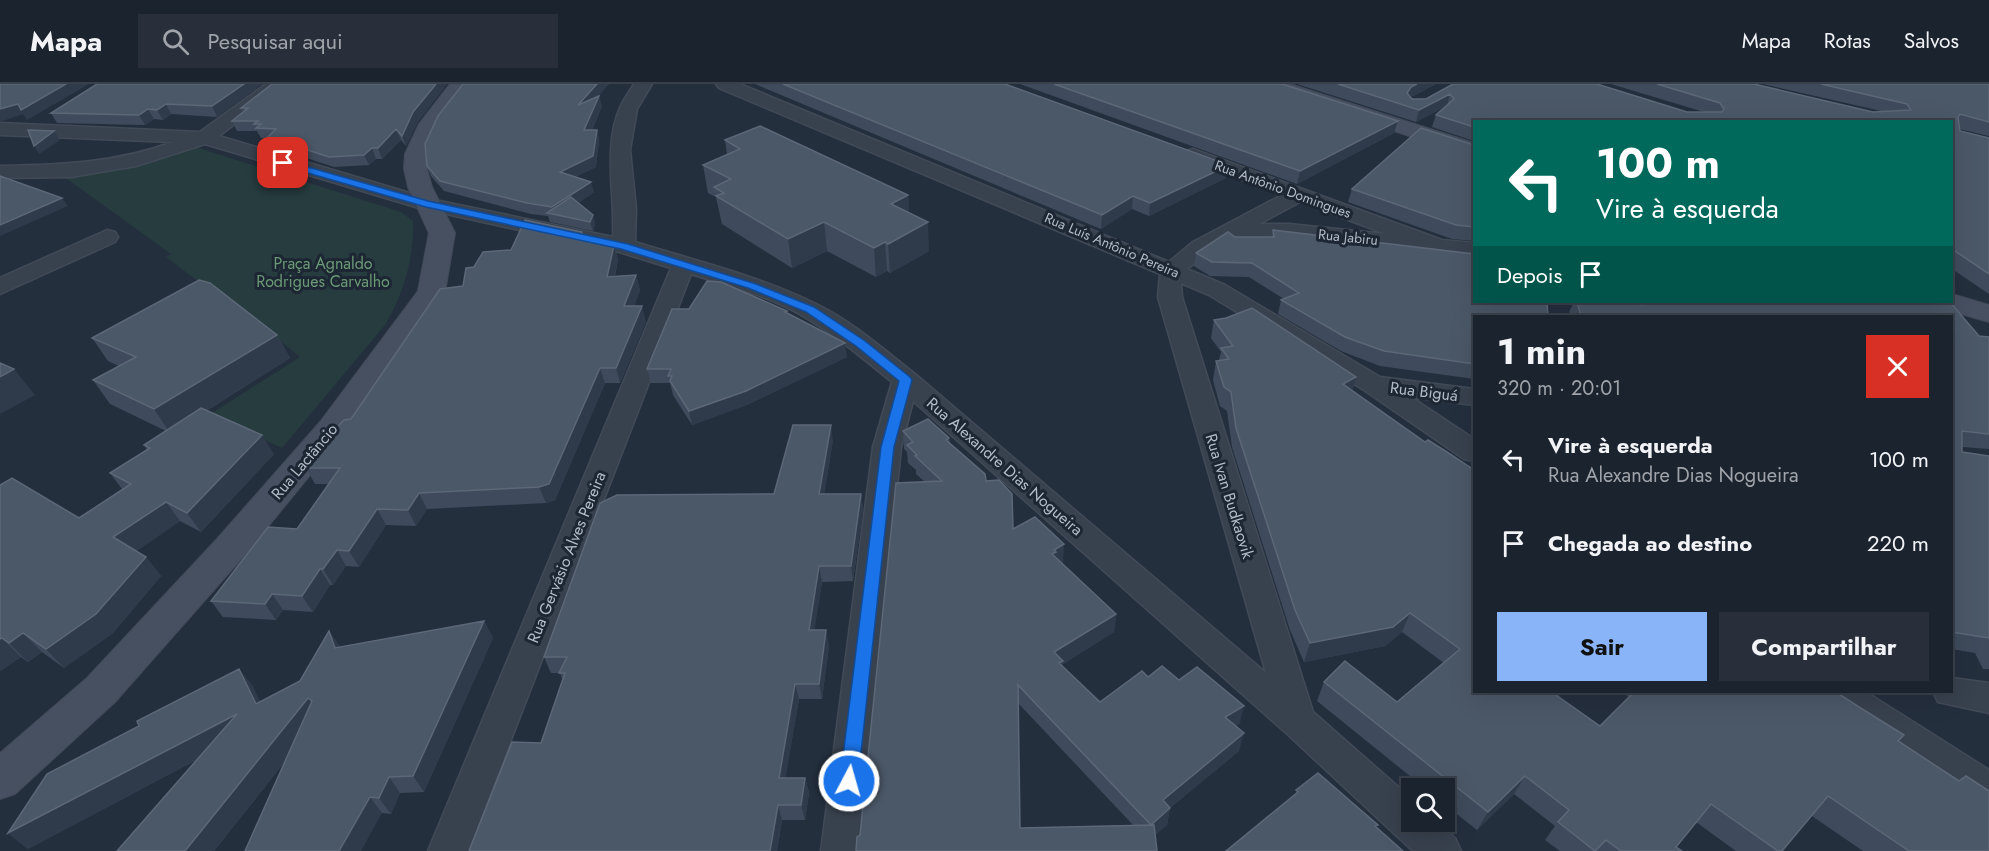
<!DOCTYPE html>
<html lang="pt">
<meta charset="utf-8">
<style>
body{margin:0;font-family:Jost,sans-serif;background:#282f3a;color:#f1f3f6;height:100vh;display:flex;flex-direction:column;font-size:22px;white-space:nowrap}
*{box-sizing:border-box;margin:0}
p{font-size:20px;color:#a0a4aa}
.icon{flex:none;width:33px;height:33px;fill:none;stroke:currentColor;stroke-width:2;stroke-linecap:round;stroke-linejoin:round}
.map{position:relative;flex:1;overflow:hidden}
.drawer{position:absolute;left:1473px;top:231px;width:480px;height:378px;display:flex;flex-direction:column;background:#1b232e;border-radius:0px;box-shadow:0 6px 24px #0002,0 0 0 2px #39404a}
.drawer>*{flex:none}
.banner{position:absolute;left:1473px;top:36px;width:480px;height:183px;border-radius:0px;box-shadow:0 6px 24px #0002,0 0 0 2px #39404a;background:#00695c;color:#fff;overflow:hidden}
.tools{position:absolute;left:1401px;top:694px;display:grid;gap:12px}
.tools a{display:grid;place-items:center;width:54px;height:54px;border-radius:0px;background:#1b232e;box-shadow:0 6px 24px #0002,0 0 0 2px #39404a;font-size:30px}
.pin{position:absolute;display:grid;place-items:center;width:51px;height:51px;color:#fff;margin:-26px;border-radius:12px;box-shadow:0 3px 9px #0006}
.me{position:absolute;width:66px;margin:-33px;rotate:6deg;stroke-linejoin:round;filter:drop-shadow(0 0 4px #0008)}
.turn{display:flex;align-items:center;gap:21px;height:126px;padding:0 24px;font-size:27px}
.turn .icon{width:78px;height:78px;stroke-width:2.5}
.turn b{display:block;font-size:42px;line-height:51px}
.then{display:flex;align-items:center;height:57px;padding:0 24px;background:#0003;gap:12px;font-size:22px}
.round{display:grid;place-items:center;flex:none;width:63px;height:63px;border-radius:0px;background:#282f3a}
.head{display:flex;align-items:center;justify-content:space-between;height:102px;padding:0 24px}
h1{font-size:36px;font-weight:700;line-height:45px}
.action{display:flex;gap:12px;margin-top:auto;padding:12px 24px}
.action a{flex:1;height:69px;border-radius:0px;background:#8ab4f8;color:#111;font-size:24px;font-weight:700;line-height:69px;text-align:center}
.action a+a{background:#282f3a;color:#f1f3f6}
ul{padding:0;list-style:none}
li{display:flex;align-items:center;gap:18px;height:84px;padding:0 24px}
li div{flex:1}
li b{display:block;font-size:22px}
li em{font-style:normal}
header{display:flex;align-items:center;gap:36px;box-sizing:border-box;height:84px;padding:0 30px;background:#1b232e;border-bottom:2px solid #39404a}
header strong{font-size:28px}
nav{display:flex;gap:33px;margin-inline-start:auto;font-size:21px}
.search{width:420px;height:54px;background:#282f3a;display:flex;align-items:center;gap:15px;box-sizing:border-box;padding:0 21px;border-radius:0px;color:#a0a4aa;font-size:22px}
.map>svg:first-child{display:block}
</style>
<header>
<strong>Mapa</strong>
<div class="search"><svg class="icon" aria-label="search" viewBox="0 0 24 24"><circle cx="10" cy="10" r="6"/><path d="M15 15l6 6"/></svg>Pesquisar aqui</div>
<nav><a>Mapa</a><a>Rotas</a><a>Salvos</a></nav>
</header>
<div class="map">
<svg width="1989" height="767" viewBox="0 0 1989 767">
<rect width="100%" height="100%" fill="#242f3e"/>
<path fill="#263c3f" d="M186 60 401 128 413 137C414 174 404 209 385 241L282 364 209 331 300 273 231 217 221 215 166 173 171 170 56 87Z"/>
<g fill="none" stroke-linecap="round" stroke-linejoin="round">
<g stroke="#414a57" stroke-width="3">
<path id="street" d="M266 0H286L219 52 430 115 613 153C615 113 603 61 620 24 623 16 629 8 634 0H652L637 25 630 66 636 125 635 158C696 177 760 192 818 221 853 238 884 266 915 290L1266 589 1158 213 1160 190 719 4 716 0H740L1169 178 1193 158 1282 111 1186 75 1183 71 1186 67 1193 65 1442 156 1474 159V173L1266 153 1227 158 1209 168 1187 185 1225 201 1380 293 1474 305V321L1411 313 1474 355V377L1464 375 1364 306 1209 211 1181 199 1182 213 1313 628 1412 715V738H1437L1455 754 1461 767H1413L1285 648 913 317 901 363 861 767H821L873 363 892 298C864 275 835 251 803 232 770 212 728 202 691 190L468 767H428L671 184 619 168 419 124 205 60 136 82 71 93 0 94V82C60 81 116 79 173 58L0 51V39L200 48ZM1300 118 1386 150 1289 140H1259Z
M107 146 115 148 118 153 115 158 0 210V194Z
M1952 594 1989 599V629L1938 618 1933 608H1952Z
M1821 608H1866L1989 686V724L1976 719 1826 618Z"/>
</g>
<g stroke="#414a57" stroke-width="2">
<path id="secondary" d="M450 0H471L440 41 427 70V85L432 103 455 149 445 208 342 352 243 473 115 618 15 710 0 715V669L87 594 217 455 320 338 418 207 429 149 408 103 404 85 405 70 419 40Z
M1259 0H1290L1474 59V73L1262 4Z
M1952 210 1989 221V238L1940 224 1937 218H1952Z"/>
</g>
<use href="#street" fill="#38414e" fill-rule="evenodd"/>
<use href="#secondary" fill="#465061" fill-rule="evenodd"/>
</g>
<path fill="#3f4b5c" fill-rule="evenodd" d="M97 0H262L217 33 171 30 163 36 154 35 145 41 57 39 51 29Z
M272 0H447L417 39 406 62 401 56 382 75H376L369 81 334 83 273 63 269 55 261 54 257 47H237L232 37 243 28 241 24Z
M463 0H609L597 13 602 22 592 46H597L599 56 596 83 575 93 594 108 578 119 595 140 593 147 550 138 548 132 531 130 444 107 431 92 427 82Z
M755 0H1005L1229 81 1226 94 1149 132 1132 125 1101 145Z
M1020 0H1282L1394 49 1297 100Z
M1297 0H1436L1411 13 1412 15H1426L1453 0 1687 28H1704L1611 0H1754L1873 28 1881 27 1763 0H1989V52L1959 45 1960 47 1989 54V210L1952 185V38H1474V57L1432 43 1436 31 1444 23 1416 38Z
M725 56 908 111 909 129 929 167 890 189 887 187 876 193 827 167 792 184 722 140 716 113 708 109 703 81 727 70Z
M1474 61V158V157L1452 155 1348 118 1352 105Z
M1273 146 1474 232V295L1380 282 1341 267 1278 230 1281 216 1284 215 1249 193 1210 192 1194 182 1196 169 1235 153H1271Z
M584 152 614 161 618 176 615 192 636 191 640 206 634 222 646 238 620 299H605L555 416 546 419 427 425 416 442 386 441 359 483 346 482 333 501H330L313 528 283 526 276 536 223 533 211 517 297 445 329 400H315L306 384 351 335 463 202 474 183 511 166Z
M1574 218H1610L1631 220 1630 218H1949L1979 252 1989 253V365L1962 363V368L1989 372V585H1983L1975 569 1952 565V232H1571L1569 228Z
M788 230 847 273 749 320 692 341 673 311 670 299H651L647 285Z
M1214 236 1356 293 1352 307 1425 358 1474 608H1562L1559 613 1600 642 1629 613 1622 608H1836L1898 657 1989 767H1863L1812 732 1782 767H1736L1696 738 1676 763 1682 767H1560L1545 756 1555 742 1514 710 1477 746 1444 720V705H1426L1317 617 1324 598 1397 618 1444 579 1402 548 1385 562 1304 578 1290 546 1232 363 1227 327 1220 322 1213 296 1216 277 1219 276 1221 268 1211 254Z
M277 251 290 274 206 327 274 370 201 448 180 437 136 467 146 473 161 492 113 549 64 584 42 568 28 578 21 573 0 587V401L79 434 122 405 110 389 147 366 144 361 166 347 110 320 93 296 119 282 108 277 92 254Z
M903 347 949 354 950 359 986 397 1013 445 1063 478 1062 479 1116 530 1114 548 1063 580 1062 582 1100 618 1148 593 1179 596 1240 639 1236 642 1239 667 1170 724 1167 741 1155 751H860L925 398 916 390V386L908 379 907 368 904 365ZM1018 619 1133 741 1020 744Z
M833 356 824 410H861L863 426 853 497 822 498 814 546 829 562 822 615H799L785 694H805L809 709 805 736H782L777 767H469L541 659 563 597 560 589H551L544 573 774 410Z
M484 537 493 554 424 708 400 709 391 730 382 729 286 676 214 767H117L198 675 28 765 8 749 252 601 260 618 300 597 329 547 340 563Z"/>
<path fill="#2f3b4b" d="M66 0H89L27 36 23 30 0 38V25Z
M244 0H262L217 33 212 22Z
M436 0H447L417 39 406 62 402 52 413 28Z
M597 0H609L581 31 578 21Z
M1417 0H1436L1408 15 1407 9 1411 3Z
M1450 10 1447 22 1416 38 1419 26Z
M599 12 602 22 587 56 584 46Z
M166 20 171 30 163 36 157 26Z
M148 25 154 35 145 41 139 31Z
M1398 37 1394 49 1297 100 1300 87Z
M396 45 401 56 382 75 378 64Z
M597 46 599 56 596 83 563 99 560 88Z
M54 47 60 56 39 70 34 62Z
M372 64 376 75 369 81 364 71Z
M1229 81 1226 94 1149 132 1150 119Z
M591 98 594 108 559 131 555 130 552 123Z
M908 111 910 140 891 120Z
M1133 112 1132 125 1101 145 1102 131Z
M62 114 68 122 0 152V141Z
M593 131 595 140 593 147 590 138Z
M824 138 827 167 792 184 788 155Z
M928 138 929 167 890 189 888 160Z
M885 158 887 187 876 193 874 164Z
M614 161 618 176 611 208 607 193Z
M636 191 640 206 629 238 624 222Z
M642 222 646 238 620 299 616 284Z
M277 251 290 274 170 349 154 325Z
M845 259 847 273 749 320 692 341 689 327Z
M600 284 605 299 555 416 546 419 539 403Z
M14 285 35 311 0 330V293Z
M1356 293 1351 312 1343 300Z
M831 341 833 356 822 426 819 410Z
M262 351 274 370 201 448 187 429Z
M419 409 427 425 416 442 408 426Z
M861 410 863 426 853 497 851 482Z
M166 418 180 437 128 473 113 453Z
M377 425 386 441 359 483 349 467Z
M1064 460 1063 478 1055 483 1052 470 1054 466Z
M337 466 346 482 333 501 323 485Z
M146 473 161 492 113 549 64 584 46 565Z
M819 482 822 498 812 561 809 546Z
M320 485 330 501 313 528 302 512Z
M272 510 283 526 276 536 265 520Z
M1410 529 1402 548 1385 562 1304 578 1310 559Z
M1116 530 1114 548 1063 580 1062 594 1054 568Z
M484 537 493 554 424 708 413 692Z
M826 546 829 562 822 615 819 600Z
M329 547 341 564H335Z
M23 549 42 568 28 578 9 559Z
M2 554 21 573 0 587V555Z
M239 585 252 601 270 637 256 620Z
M795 600 799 615 783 709 779 694Z
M1559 608H1562L1555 620 1556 611Z
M308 614 321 631 214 767H185Z
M1244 622 1240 639 1221 650 1225 633Z
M237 630 250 647 28 765 8 749Z
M1244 649 1239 667 1170 724 1167 741 1147 757 1151 741 1163 716Z
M1525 692 1514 710 1477 746 1488 728Z
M389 693 400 709 391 730 379 714Z
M805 694 809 709 805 736 801 721Z
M370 713 382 729 361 767H339Z
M778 721 782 736 777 767H770Z"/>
<path fill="#4b5868" stroke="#5c6777" stroke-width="1.5" d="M0 0H66L21 26 18 20 0 25Z
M97 0H244L212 22 166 20 157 26 148 25 139 31 51 29Z
M272 0H436L413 28 402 52 396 45 378 64H372L364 71 329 73 268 53 276 45 256 44 261 40H254L258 37H232L248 24H241Z
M463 0H597L578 21 599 12 584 46H597L593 72 560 88 591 98 552 123 527 119 440 97 427 82 425 60 438 32Z
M783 0H1005L1229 81 1150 119 1133 112 1102 131Z
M1054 0H1282L1398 37 1300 87Z
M1338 0H1417L1411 3 1407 9 1412 15H1426L1453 0H1597L1687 28H1722L1724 25 1720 19 1657 0H1754L1873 28 1911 26 1907 20 1821 0H1989V38L1960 30 1958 33 1960 47 1989 54V190L1952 165V38H1474V43L1436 31 1454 15 1450 10 1419 26Z
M760 42 908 111 891 120 928 138 888 160 885 158 874 164 824 138 788 155 716 112 724 109 714 103 731 95 703 81 740 65 725 56Z
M1421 44 1474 61V143L1456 141 1352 105Z
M28 46 54 47 34 62Z
M0 92 62 114 0 141Z
M571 113 593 131 590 138 547 129Z
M525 136 582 148 581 152 614 161 607 193 636 191 624 222H642L616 284H600L549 400 539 403 419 409 408 426 377 425 349 467 337 466 323 485H320L302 512 272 510 265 520 211 517 268 443 297 445 340 384H306L328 352 344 336 351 335 440 205 463 202 466 184 474 183 483 168 511 166Z
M1273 146 1474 170V218H1547L1548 232H1474V280L1384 267 1345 253 1281 216 1299 209 1252 179 1212 178 1196 169 1228 148 1235 153H1274Z
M199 196 210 199 277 251 154 325 93 296 136 273 92 254Z
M707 197 721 198 787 227 785 228 845 259 746 307 689 327 670 297 672 292H668L671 285H647L672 225H689Z
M1577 218H1610L1643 221 1642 218H1950L1979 252 1989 253V350L1962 347V368L1989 372V554L1952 548V232H1581Z
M1252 224 1356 293 1343 300 1425 358 1428 356 1450 370 1474 386V608H1559L1556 611 1600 642 1634 608H1836L1859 623 1904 651 1898 657 1959 697 1966 692 1989 707V767H1909L1828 712 1782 767H1778L1711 720 1676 763 1682 767H1621L1606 756 1595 767 1558 738 1569 726 1525 692 1488 728 1324 598 1345 577 1397 618 1460 565 1410 529 1393 543 1310 559 1295 526 1236 344 1231 308 1224 303 1216 277 1229 275 1221 264 1233 262 1214 236 1226 234Z
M0 279 14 285 0 293Z
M201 324 262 351 187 429 166 418 113 453 146 473 96 530 46 565 23 549 9 559 2 554 0 555V401L12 394 79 434 131 400 110 389 150 364 144 361Z
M928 335 949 354 946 356 985 390 986 397 999 396 1012 410 1013 445 1035 433 1064 460 1054 466 1056 468 1052 470 1116 530 1054 568 1063 577 1059 579 1100 618 1142 587 1148 593 1162 582 1179 596 1197 583 1244 622 1225 633 1244 649 1163 716 1170 724 1151 741 1018 601 1020 744 1154 741 1157 767H856L857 753 860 751 896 399 942 397 915 372 917 371 907 361 913 358 903 347Z
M793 341H831L819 410H861L851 482H819L809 546H826L819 600H795L779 694H805L801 721H778L770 767H469L512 658 541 659 565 589H559L567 573H544L600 419 617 411 774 410Z
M484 537 413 692 389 693 379 714 370 713 339 767H245L312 617 308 614 185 767H117L237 630 8 749 47 690 139 642 137 637 239 585 256 620 300 597 329 547 335 564Z
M1318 689 1378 741 1375 742 1403 767H1226L1298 708 1296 706Z"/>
<path fill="#1a73e8" stroke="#114b97" stroke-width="1.5" d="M283 76 428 117 628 160 756 200 814 223 865 257 910 293 912 296 894 363 858 697 855 703 849 705 843 703 840 697 881 363 899 297 856 262 806 228 748 204 621 165 426 123 280 81V77Z"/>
<g text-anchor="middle" stroke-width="6" stroke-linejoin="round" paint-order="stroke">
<g font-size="14" fill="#b4bcc9" stroke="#1d2633">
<text transform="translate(1283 105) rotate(20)" y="5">Rua Antônio Domingues</text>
<text transform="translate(1348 153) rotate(6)" y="5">Rua Jabiru</text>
<text transform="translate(1112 161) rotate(23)" y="5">Rua Luís Antônio Pereira</text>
</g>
<g font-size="16" fill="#6b9a76" stroke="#1d2633">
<text x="323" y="185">Praça Agnaldo<tspan x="323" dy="18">Rodrigues Carvalho</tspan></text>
</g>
<g font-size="16" fill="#b4bcc9" stroke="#1d2633">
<text transform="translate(1424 307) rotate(7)" y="6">Rua Biguá</text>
<text transform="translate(304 377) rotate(-50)" y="6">Rua Lactâncio</text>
<text transform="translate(1005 382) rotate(41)" y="6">Rua Alexandre Dias Nogueira</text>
<text transform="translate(1230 412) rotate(73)" y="6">Rua Ivan Budkaovik</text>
<text transform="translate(566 473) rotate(-68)" y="6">Rua Gervásio Alves Pereira</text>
</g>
</g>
</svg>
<div class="tools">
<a><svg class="icon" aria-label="search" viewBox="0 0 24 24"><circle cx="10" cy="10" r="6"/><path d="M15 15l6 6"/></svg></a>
</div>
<div class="pin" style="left:283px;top:79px;background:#d93025"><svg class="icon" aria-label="arrive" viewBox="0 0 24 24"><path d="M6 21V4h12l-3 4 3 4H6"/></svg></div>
<svg class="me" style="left:849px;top:697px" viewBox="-20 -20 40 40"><circle r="17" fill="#1a73e8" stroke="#fff" stroke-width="3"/><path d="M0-11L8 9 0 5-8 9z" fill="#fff"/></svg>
<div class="banner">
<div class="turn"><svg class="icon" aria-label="left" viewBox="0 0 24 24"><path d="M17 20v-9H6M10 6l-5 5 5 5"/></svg><div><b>100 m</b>Vire à esquerda</div></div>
<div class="then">Depois<svg class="icon" aria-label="arrive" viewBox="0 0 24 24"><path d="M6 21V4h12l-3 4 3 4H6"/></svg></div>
</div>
<section class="drawer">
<div class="head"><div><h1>1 min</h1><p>320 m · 20:01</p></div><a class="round" style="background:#d93025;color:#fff"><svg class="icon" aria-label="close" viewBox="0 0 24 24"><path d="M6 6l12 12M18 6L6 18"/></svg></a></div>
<ul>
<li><svg class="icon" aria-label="left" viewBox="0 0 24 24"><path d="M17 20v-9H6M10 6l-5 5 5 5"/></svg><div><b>Vire à esquerda</b><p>Rua Alexandre Dias Nogueira</p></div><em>100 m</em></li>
<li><svg class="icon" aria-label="arrive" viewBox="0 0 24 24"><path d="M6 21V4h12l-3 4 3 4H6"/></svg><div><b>Chegada ao destino</b></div><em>220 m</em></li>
</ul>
<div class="action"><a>Sair</a><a>Compartilhar</a></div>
</section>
</div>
